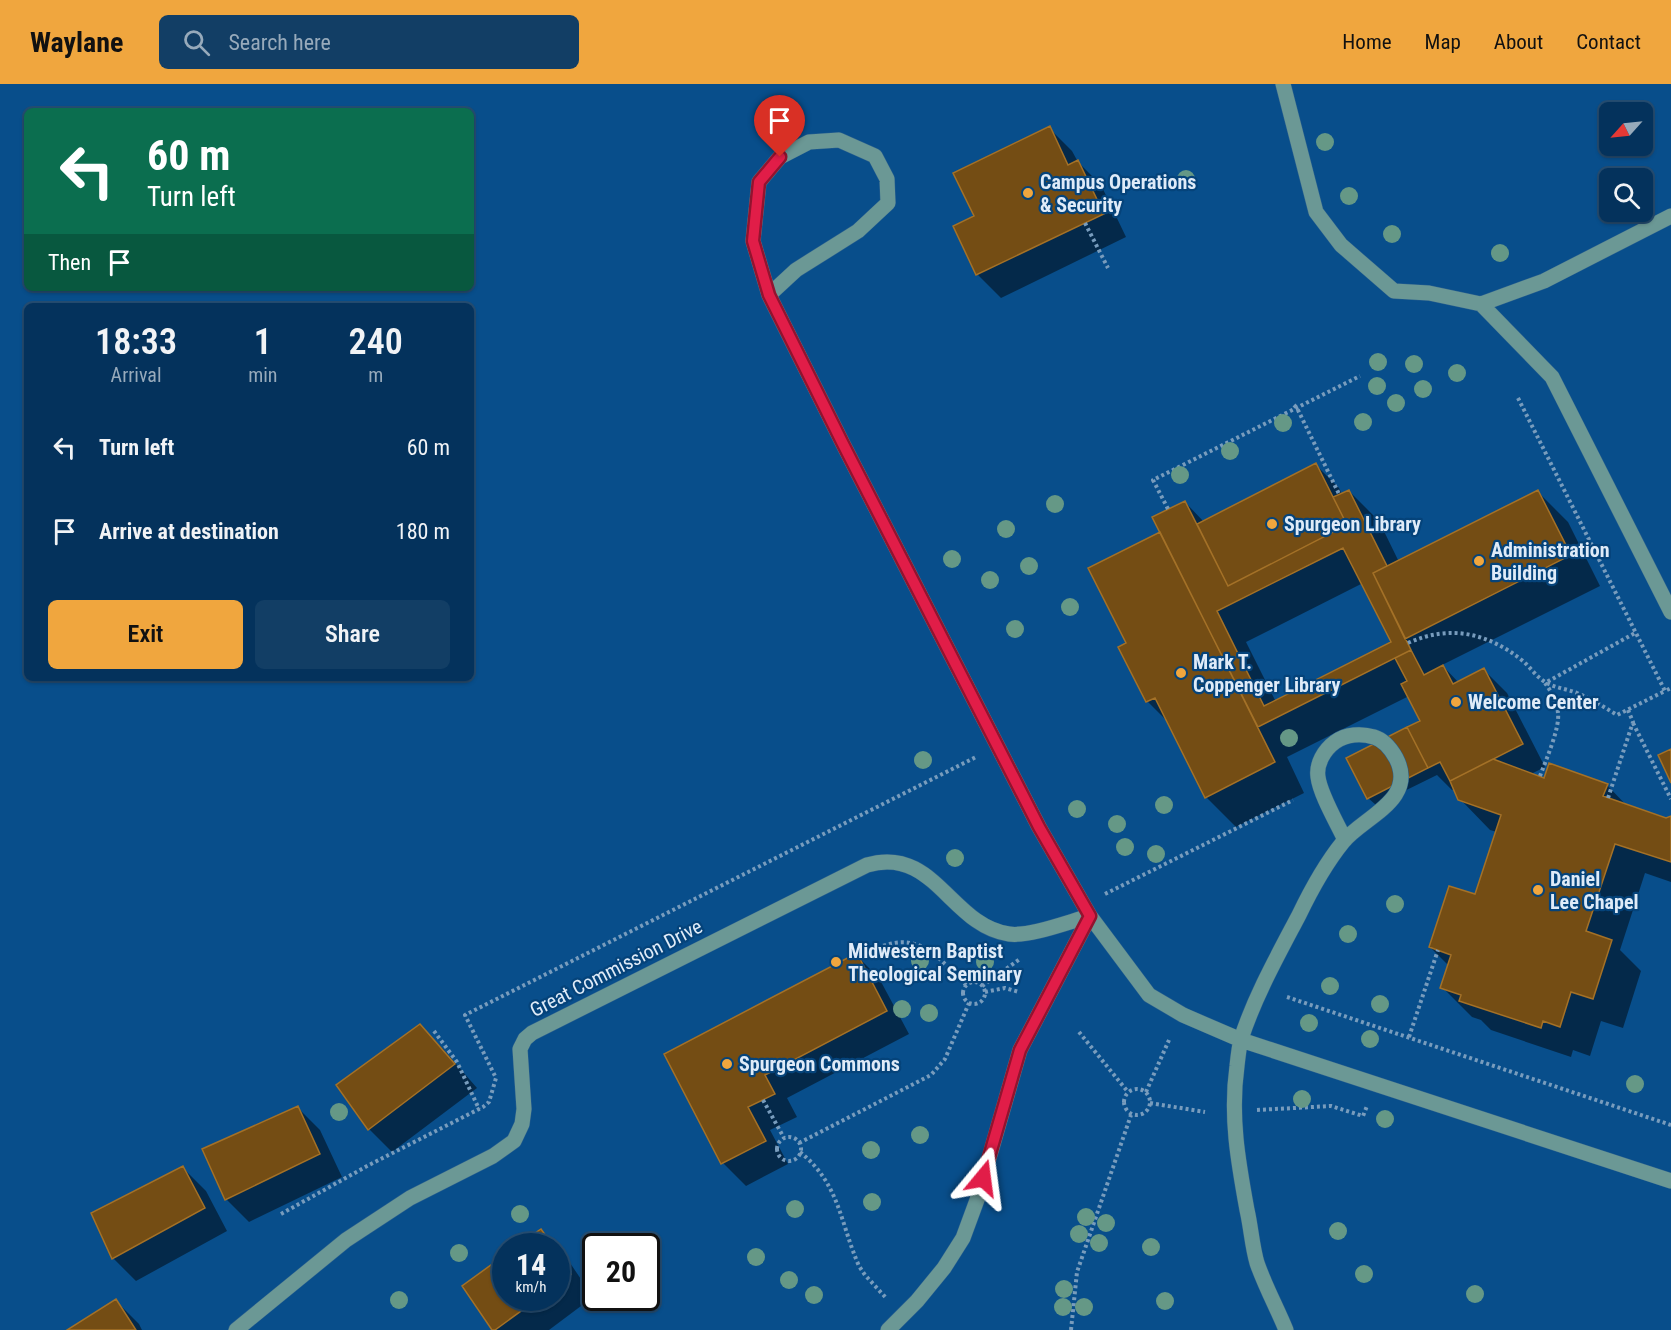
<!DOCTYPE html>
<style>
body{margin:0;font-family:"Roboto Condensed",sans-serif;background:#123e65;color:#f1f3f6;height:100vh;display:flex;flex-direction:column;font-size:22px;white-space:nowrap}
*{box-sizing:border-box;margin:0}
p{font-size:20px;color:#97aabb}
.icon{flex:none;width:33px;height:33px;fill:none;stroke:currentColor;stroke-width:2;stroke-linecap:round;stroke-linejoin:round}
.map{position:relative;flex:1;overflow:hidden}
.side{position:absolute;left:24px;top:219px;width:450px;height:378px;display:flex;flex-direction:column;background:#04325c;border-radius:9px;box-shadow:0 2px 4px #0004,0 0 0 2px #254d72}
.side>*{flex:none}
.banner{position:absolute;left:24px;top:24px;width:450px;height:183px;border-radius:9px;box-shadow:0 2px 4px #0004,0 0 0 2px #254d72;background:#0b6e4f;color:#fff;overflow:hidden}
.needle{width:39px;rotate:243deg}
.controls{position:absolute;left:1599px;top:18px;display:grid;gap:12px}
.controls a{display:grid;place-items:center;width:54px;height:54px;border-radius:9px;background:#04325c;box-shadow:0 2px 4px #0004,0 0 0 2px #254d72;font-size:30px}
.speed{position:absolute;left:492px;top:1149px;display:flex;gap:12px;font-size:30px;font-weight:700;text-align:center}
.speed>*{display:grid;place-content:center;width:78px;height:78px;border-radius:50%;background:#04325c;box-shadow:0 2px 4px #0004,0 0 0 2px #254d72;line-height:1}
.speed small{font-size:15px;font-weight:400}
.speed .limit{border:3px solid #111;border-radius:9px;background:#fff;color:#111}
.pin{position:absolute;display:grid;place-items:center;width:51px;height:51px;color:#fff;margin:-62px -26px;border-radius:50% 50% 50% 0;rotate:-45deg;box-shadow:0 0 6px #0007}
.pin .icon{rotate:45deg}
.me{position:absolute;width:66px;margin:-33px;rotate:16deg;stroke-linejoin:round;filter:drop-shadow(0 0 4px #0008)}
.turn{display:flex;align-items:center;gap:21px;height:126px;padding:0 24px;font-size:27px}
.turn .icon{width:78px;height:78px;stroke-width:2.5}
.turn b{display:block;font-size:42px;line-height:51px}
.then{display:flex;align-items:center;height:57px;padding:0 24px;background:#0003;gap:12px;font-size:22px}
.eta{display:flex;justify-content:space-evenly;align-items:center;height:102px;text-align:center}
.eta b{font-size:36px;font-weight:600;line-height:42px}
.button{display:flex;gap:12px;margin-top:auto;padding:12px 24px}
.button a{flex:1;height:69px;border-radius:9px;background:#f0a63e;color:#111;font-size:24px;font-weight:600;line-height:69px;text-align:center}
.button a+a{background:#123e65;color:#f1f3f6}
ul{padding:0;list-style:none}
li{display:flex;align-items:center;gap:18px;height:84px;padding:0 24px}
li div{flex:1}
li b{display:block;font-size:22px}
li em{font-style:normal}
header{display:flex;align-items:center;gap:36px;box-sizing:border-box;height:84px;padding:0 30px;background:#f0a63e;color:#111}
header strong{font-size:28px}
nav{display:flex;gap:33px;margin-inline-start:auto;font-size:21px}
.search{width:420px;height:54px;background:#123e65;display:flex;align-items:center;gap:15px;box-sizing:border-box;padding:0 21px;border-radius:9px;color:#97aabb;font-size:22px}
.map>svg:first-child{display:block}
</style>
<header>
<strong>Waylane</strong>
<div class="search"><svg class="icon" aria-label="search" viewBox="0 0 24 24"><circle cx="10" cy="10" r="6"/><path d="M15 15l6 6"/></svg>Search here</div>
<nav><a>Home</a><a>Map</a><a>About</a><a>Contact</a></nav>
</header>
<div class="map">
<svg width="1671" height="1246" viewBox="0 0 1671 1246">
<rect width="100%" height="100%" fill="#05437a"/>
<path fill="#084e8b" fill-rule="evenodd" d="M0 0H1671V1246H0ZM27 27H471V204H27ZM1610 28H1642V62H1610ZM1610 94H1642V128H1610ZM27 222H471V594H27ZM506 1162H556V1214H506ZM596 1162H646V1214H596Z"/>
<path fill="#0007" fill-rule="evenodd" d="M1049 44 1072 67 1078 78 1101 101 1126 153 1001 214 978 191 955 143 976 133Z
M1316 381 1339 404 1342 410 1349 407 1379 437 1399 478 1538 408 1568 438 1600 502 1442 581 1459 599 1484 586 1507 609 1545 683 1531 690 1545 696 1607 701 1628 723 1666 736 1671 734V798L1645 789 1620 866 1641 887 1623 944 1601 937 1590 972 1573 966 1571 973 1491 946 1481 936 1472 933 1442 903 1449 882 1430 863 1476 812 1497 748 1490 746 1460 715 1455 705 1452 706 1437 691 1376 721 1368 714 1422 637 1409 612 1287 673 1304 709 1236 743 1206 713 1169 639 1147 617 1128 560 1162 449 1185 418 1204 438ZM1363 499 1393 559 1276 618 1246 558Z
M856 871 879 894 909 950 787 1014 797 1033 770 1046 788 1080 746 1102 723 1079 666 970Z
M420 942 443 965 477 1004 392 1068 369 1045Z
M297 1023 320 1046 342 1093 249 1138 226 1115Z
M183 1084 206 1107 227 1147 136 1197 113 1174Z
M541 1147 564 1170 593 1213 549 1246H494L506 1214H556V1162H519Z
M116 1217 139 1240 142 1246H70Z"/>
<path fill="#744d14" stroke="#a47127" stroke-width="1.5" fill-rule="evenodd" d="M1050 42 1068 81 1078 76 1104 130 976 191 953 142 974 132 953 89Z
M1316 379 1347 441 1228 502 1197 440Z
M1349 406 1387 482 1373 489 1411 566 1258 643 1152 433 1185 417 1228 502 1347 441 1333 413ZM1343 464 1391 558 1264 622 1217 527Z
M1538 406 1571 471 1405 555 1373 489Z
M1160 448 1275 678 1205 714 1155 614 1146 618 1118 563 1126 559 1088 484Z
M1411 566 1424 591 1443 581 1453 600 1484 584 1523 660 1450 697 1440 678 1428 684 1407 643 1420 637 1401 600 1407 597 1395 574Z
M1407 643 1428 684 1367 715 1346 674Z
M1671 665V699L1658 671Z
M1493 675 1544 694 1549 679 1608 700 1603 712 1666 734 1671 732V778L1615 760 1586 847 1612 856 1593 915 1571 908 1560 943 1543 937 1541 944 1459 917 1461 911 1440 904 1451 871 1429 863 1449 802 1475 810 1501 731 1458 716 1450 697Z
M857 869 887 927 765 991 775 1010 748 1023 766 1057 721 1080 664 970Z
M420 940 455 980 368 1046 336 1001Z
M298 1022 320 1070 225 1116 202 1065Z
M183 1082 205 1124 112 1175 91 1129Z
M541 1145 553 1162H516Z
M556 1168 571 1190 556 1201Z
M506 1170V1214H539L495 1246H492L462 1202Z
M116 1215 136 1246H67Z"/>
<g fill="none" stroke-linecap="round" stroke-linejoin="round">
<g stroke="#285e8e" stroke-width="16">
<path id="minor" d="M1283 0 1316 128 1341 161 1394 207 1429 209 1481 220 1544 197 1671 132
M769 211 753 157 759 98 780 73 809 58 839 56 875 72 887 95 888 119 858 147 796 186 769 211 843 360 1039 743 1090 832 1149 911 1183 931 1241 956 1671 1097
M1481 220 1552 293 1671 528
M236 1246 346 1156 410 1114 493 1072 514 1057 522 1040 524 1025 520 965 525 955 532 949 867 781C934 761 951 842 1009 850 1029 853 1068 838 1090 832
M888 1246 917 1217 944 1184 963 1154 977 1116 1020 966 1090 832
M1286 1246C1277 1224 1265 1202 1257 1179 1252 1162 1251 1143 1247 1126 1238 1077 1230 1032 1237 982 1238 973 1239 963 1241 955 1255 912 1278 871 1299 831 1311 806 1326 779 1343 758 1363 733 1418 716 1396 674 1391 665 1384 656 1374 653 1361 649 1346 650 1335 658 1324 666 1316 680 1318 693 1320 710 1337 739 1345 756"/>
</g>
<path stroke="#789cbd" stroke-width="4" stroke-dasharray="3 3" stroke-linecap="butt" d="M1085 139 1108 184
M1518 314 1665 607 1671 604
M1294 321 1297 324 1339 410
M1168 425 1153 396 1360 292
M1408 559C1450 540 1488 549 1523 577 1531 584 1538 595 1547 599 1556 604 1567 605 1577 609 1592 615 1604 623 1617 631L1665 607
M1633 639 1671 715
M1540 692C1546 676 1560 644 1558 629 1557 618 1551 607 1545 599L1635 549
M1608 714 1633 638 1628 626
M1105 810 1293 716
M861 871C915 844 928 863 966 901
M963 909a11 11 0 1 1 22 0a11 11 0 1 1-22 0Z
M982 902 1020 875
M985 908 1005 904 1019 908
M1287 913 1671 1041
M434 947 457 978 479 1025
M1079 948 1128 1008
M1409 953 1438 866
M1124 1018a13 13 0 1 1 26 0a13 13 0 1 1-26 0Z
M1146 1008 1169 956
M763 1016 784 1054
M1150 1019 1205 1028
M1257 1026 1331 1022 1363 1032 1367 1022
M777 1065a12 12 0 1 1 24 0a12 12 0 1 1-24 0Z
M799 1059 931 991 945 975 969 919
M800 1068C840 1100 840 1139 859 1182L865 1191 887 1215
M281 1130 369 1081 483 1023 489 1018 496 994 465 931 976 673
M1071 1246 1077 1188 1131 1031"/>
<use href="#minor" stroke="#6b9895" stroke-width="15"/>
</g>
<g fill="#659886">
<circle cx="1325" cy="58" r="9"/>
<circle cx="1186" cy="95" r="9"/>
<circle cx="1349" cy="112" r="9"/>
<circle cx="1392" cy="150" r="9"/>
<circle cx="1500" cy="169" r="9"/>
<circle cx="1378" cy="278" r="9"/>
<circle cx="1414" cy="280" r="9"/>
<circle cx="1457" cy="289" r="9"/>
<circle cx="1377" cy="302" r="9"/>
<circle cx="1423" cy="305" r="9"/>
<circle cx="1396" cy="319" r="9"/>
<circle cx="1363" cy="338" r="9"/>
<circle cx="1283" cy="339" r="9"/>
<circle cx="1230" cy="367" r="9"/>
<circle cx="1180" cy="391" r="9"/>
<circle cx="1055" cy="420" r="9"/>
<circle cx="1006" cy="445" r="9"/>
<circle cx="952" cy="475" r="9"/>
<circle cx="1029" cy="482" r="9"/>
<circle cx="990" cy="496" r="9"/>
<circle cx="1070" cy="523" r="9"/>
<circle cx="1015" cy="545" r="9"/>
<circle cx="1289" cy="654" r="9"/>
<circle cx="923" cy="676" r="9"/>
<circle cx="1164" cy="721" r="9"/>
<circle cx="1077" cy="725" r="9"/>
<circle cx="1117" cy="740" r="9"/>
<circle cx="1125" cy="763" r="9"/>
<circle cx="1156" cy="770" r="9"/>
<circle cx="955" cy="774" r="9"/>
<circle cx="1395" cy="820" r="9"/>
<circle cx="1348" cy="850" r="9"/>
<circle cx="920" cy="877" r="9"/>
<circle cx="985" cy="878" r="9"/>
<circle cx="1330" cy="902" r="9"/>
<circle cx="1380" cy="920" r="9"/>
<circle cx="902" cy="925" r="9"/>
<circle cx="929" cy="929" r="9"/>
<circle cx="1309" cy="939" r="9"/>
<circle cx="1370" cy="955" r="9"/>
<circle cx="1635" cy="1000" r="9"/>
<circle cx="1302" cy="1015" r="9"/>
<circle cx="339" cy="1028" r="9"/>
<circle cx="1385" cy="1035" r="9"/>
<circle cx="920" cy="1051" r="9"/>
<circle cx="871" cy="1066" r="9"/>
<circle cx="872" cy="1118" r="9"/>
<circle cx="795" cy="1125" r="9"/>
<circle cx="520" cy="1130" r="9"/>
<circle cx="1086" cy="1133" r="9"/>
<circle cx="1106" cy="1139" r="9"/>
<circle cx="1338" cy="1147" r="9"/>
<circle cx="1079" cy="1150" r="9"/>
<circle cx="1099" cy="1159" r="9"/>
<circle cx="1151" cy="1163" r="9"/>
<circle cx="459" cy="1169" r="9"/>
<circle cx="756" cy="1173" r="9"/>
<circle cx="1364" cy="1190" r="9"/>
<circle cx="789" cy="1196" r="9"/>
<circle cx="1064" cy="1205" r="9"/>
<circle cx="1475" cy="1210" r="9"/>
<circle cx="814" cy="1211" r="9"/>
<circle cx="399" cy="1216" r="9"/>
<circle cx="1165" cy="1217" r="9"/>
<circle cx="1063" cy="1223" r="9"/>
<circle cx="1084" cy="1223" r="9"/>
</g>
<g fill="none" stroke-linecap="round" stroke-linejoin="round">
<g stroke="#92132f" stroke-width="15">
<path id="route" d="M780 73 759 98 753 157 769 211 843 360 1039 743 1090 832 1020 966 983 1094"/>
</g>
<use href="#route" stroke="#e11d48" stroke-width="10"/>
</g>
<g fill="#f0a63e" stroke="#05437a" stroke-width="2">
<circle cx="1028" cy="109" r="6"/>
<circle cx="1272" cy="440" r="6"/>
<circle cx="1479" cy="477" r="6"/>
<circle cx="1181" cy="589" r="6"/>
<circle cx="1456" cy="618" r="6"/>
<circle cx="1538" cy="806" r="6"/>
<circle cx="836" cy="878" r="6"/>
<circle cx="727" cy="980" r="6"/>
</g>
<g text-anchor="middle" stroke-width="4.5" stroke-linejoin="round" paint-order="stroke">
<g font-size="20" font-weight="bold" fill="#dfebf8" stroke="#05437a" text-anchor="start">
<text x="1040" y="105">Campus Operations<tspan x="1040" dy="23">&amp; Security</tspan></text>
<text x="1284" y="447">Spurgeon Library</text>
<text x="1491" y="473">Administration<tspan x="1491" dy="23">Building</tspan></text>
<text x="1193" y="585">Mark T.<tspan x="1193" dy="23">Coppenger Library</tspan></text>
<text x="1468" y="625">Welcome Center</text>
<text x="1550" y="802">Daniel<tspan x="1550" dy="23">Lee Chapel</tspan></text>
<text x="848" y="874">Midwestern Baptist<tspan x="848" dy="23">Theological Seminary</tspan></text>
<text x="739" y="987">Spurgeon Commons</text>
</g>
<g font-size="20" fill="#dfebf8" stroke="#05437a">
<text transform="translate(616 884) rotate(-27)" y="7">Great Commission Drive</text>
</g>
</g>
</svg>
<div class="controls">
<a><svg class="needle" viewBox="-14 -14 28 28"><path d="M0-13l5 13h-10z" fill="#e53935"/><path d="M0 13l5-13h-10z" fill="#97aabb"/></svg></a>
<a><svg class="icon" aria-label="search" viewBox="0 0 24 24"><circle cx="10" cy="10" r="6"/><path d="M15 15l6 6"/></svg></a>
</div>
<div class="speed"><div>14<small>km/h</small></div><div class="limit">20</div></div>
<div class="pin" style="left:780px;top:73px;background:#d93025"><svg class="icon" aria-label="arrive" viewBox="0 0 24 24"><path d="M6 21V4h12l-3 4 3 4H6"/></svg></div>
<svg class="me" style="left:983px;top:1094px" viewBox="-20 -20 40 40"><path d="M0-17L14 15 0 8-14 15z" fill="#e11d48" stroke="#fff" stroke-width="4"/></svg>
<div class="banner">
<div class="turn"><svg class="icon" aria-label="left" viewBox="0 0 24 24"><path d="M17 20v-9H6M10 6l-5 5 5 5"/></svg><div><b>60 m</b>Turn left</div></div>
<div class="then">Then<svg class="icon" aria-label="arrive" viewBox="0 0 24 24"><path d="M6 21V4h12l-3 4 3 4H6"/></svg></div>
</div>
<section class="side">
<div class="eta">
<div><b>18:33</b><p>Arrival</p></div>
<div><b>1</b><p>min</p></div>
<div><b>240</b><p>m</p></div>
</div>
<ul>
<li><svg class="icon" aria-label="left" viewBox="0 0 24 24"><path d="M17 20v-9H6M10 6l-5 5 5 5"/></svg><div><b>Turn left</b></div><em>60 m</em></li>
<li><svg class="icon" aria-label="arrive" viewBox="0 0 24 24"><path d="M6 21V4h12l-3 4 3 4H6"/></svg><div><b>Arrive at destination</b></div><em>180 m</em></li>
</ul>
<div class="button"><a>Exit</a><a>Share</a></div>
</section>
</div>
